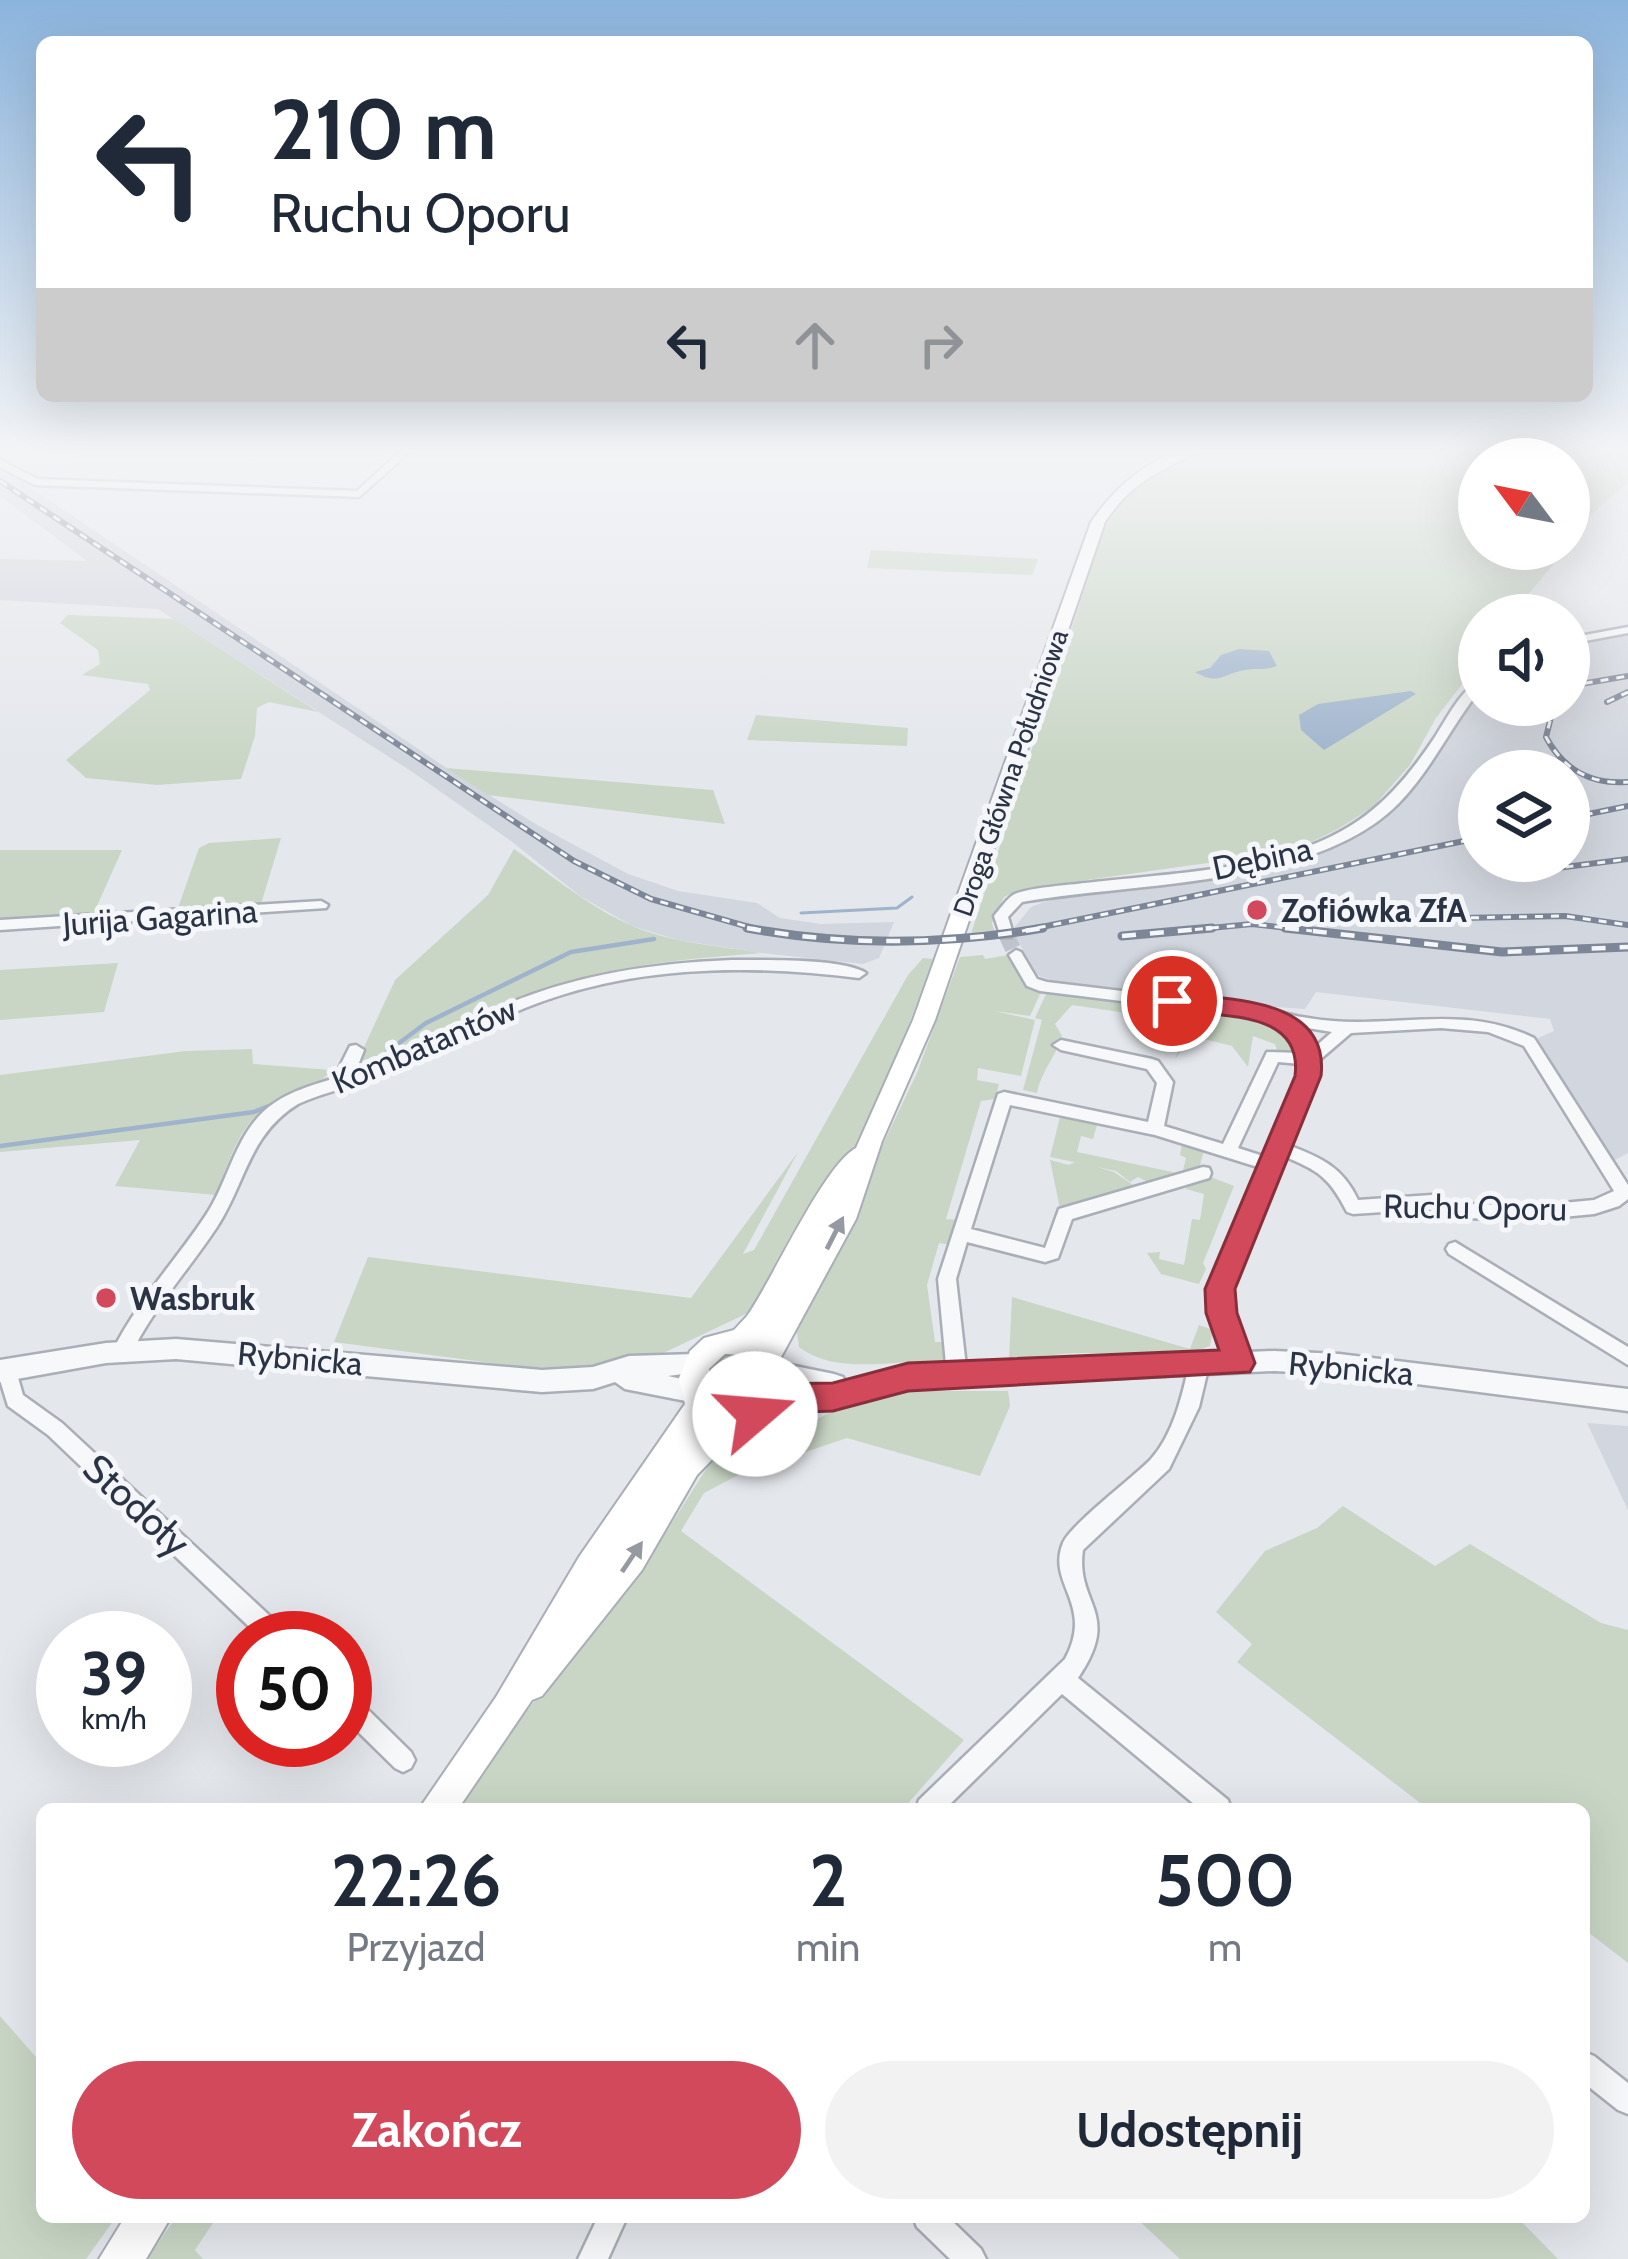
<!DOCTYPE html>
<html lang="pl">
<meta charset="utf-8">
<style>
body{margin:0;font-family:Cabin,sans-serif;background:#f2f2f3;color:#1f2937;height:100vh;display:flex;flex-direction:column;font-size:45px;white-space:nowrap}
*{box-sizing:border-box;margin:0}
p{font-size:39px;color:#747a83}
.icon{flex:none;width:66px;height:66px;fill:none;stroke:currentColor;stroke-width:2;stroke-linecap:round;stroke-linejoin:round}
.map{position:relative;flex:1;overflow:hidden}
.panel{position:absolute;left:36px;top:1803px;width:1554px;height:420px;display:flex;flex-direction:column;background:#fff;border-radius:18px;box-shadow:0 12px 48px #0002}
.panel>*{flex:none}
.guide{position:absolute;left:36px;top:36px;width:1557px;height:366px;border-radius:18px;box-shadow:0 12px 48px #0002;background:#fff;color:#1f2937;overflow:hidden}
.needle{width:78px;rotate:302deg}
.controls{position:absolute;left:1458px;top:438px;display:grid;gap:24px}
.controls a{display:grid;place-items:center;width:132px;height:132px;border-radius:50%;background:#fff;box-shadow:0 12px 48px #0002;font-size:60px}
.speed{position:absolute;left:36px;top:1611px;display:flex;gap:24px;font-size:60px;font-weight:700;text-align:center}
.speed>*{display:grid;place-content:center;width:156px;height:156px;border-radius:50%;background:#fff;box-shadow:0 12px 48px #0002;line-height:1}
.speed small{font-size:30px;font-weight:400}
.speed .limit{border:18px solid #d22;background:#fff;color:#111}
.pin{position:absolute;display:grid;place-items:center;width:102px;height:102px;color:#fff;margin:-51px;border:6px solid #fff;border-radius:50%;box-shadow:0 3px 12px #0007}
.me{position:absolute;width:132px;margin:-66px;rotate:72deg;stroke-linejoin:round;filter:drop-shadow(0 0 9px #0008)}
.turn{display:flex;align-items:center;gap:42px;height:252px;padding:0 36px;font-size:54px}
.turn .icon{width:156px;height:156px;stroke-width:2.5}
.turn b{display:block;font-size:84px;line-height:102px}
.lanes{display:flex;align-items:center;height:114px;padding:0 36px;background:#0003;justify-content:center;gap:60px;direction:ltr}
.lanes .off{opacity:.35}
.eta{display:flex;justify-content:space-evenly;align-items:center;height:204px;text-align:center}
.eta b{font-size:72px;font-weight:700;line-height:84px}
.action{display:flex;gap:24px;margin-top:auto;padding:24px 36px}
.action a{flex:1;height:138px;border-radius:72px;background:#d1495b;color:#fff;font-size:48px;font-weight:700;line-height:138px;text-align:center}
.action a+a{background:#f2f2f3;color:#1f2937}
.map>svg:first-child{display:block}
</style>
<div class="map">
<svg width="1628" height="2259" viewBox="0 0 1628 2259">
<rect width="100%" height="100%" fill="#e4e7ec"/>
<path fill="#d2d6de" fill-rule="evenodd" d="M0 467 451 771 539 826 628 874 678 891 757 903 780 918 821 924 894 922 879 958 863 964 761 953 678 940 632 926 580 896 511 841 411 771 158 609 0 600V559L87 561 0 496Z
M1628 633V1153L1613 1161 1534 1040 1554 1031 1550 1019 1316 992 1305 1009 1275 1007 1059 983 1034 974 1013 929 1031 907 1052 899 1273 867 1336 846 1385 816 1411 788 1479 690V705H1569V644ZM1479 771H1569V861H1479Z
M1587 1423 1628 1426V1510Z"/>
<path fill="#c9d6c5" d="M1210 447H1580L1628 454V482L1593 513 1569 545V459H1479V549H1566L1511 615H1479V662L1436 718 1410 765 1373 807 1338 829 1293 851 1022 889 1004 897 992 923 995 934 970 937 1104 530C1129 484 1159 464 1210 447Z
M871 550 1038 559 1032 575 867 568Z
M68 615 174 619 318 712 269 702 257 708 255 736 241 779 157 785 86 778 66 760 150 690 148 684 82 675 100 664 98 650 60 623Z
M756 715 908 728 907 746 747 740Z
M446 768 713 790 725 824 488 795Z
M281 838 261 904 177 911 199 848 209 843Z
M514 849C552 876 590 907 632 926 673 943 718 946 761 953 703 958 641 962 585 977 509 998 439 1034 366 1062L359 1058 395 980 488 895Z
M0 850H122L92 917 0 920Z
M983 955 985 959 1008 955 1023 983 1041 992 1030 1016 994 1011 1035 1020 1021 1076 978 1068 977 1080 999 1084 995 1099 981 1101 946 1219 958 1220 951 1245 939 1243 927 1285 935 1342H947L948 1362C901 1357 839 1378 799 1347L796 1326 917 1073 960 957Z
M923 958 933 959 877 1111 752 1311 657 1356 572 1368 522 1367 334 1342 368 1257 691 1298 798 1152 743 1254 754 1250 908 975Z
M118 963 104 1012 0 1020V970Z
M1047 992 1253 1016 1292 1037 1300 1054 1277 1051 1275 1044 1253 1036 1248 1067 1232 1046 1192 1036 1175 1059 1189 1022 1072 1005 1055 1024 1062 1036C1055 1058 1042 1070 1037 1093L1023 1090 1042 1020 1035 1018Z
M252 1049 253 1064 331 1070C318 1089 290 1092 271 1104 239 1123 229 1162 216 1195L115 1186 140 1140 0 1152V1075L186 1051Z
M1060 1117 1097 1125 1093 1139 1081 1136 1077 1152 1182 1174 1186 1158 1180 1155 1182 1144 1204 1150 1199 1169 1150 1183 1138 1177 1130 1182 1116 1171 1050 1157Z
M1050 1160 1069 1165 1077 1161 1114 1172 1136 1187 1060 1209Z
M1206 1175 1234 1186 1203 1263 1206 1269 1199 1284 1161 1274 1147 1253 1160 1252 1159 1259 1184 1265 1192 1219 1200 1220 1204 1194 1186 1189 1187 1182Z
M1012 1297 1190 1349 1199 1325 1213 1330 1210 1346 1191 1353H1074L1009 1359Z
M723 1355 753 1359 766 1383 748 1406 727 1410 709 1401 702 1375Z
M902 1391H1008L1010 1406 980 1476 847 1438 740 1474 704 1493 681 1531 964 1740 903 1809H460L527 1710 631 1587 712 1460 736 1462 842 1406Z
M1343 1506 1435 1566 1470 1544 1601 1623 1628 1630V1963L1584 1929V1809H1428L1237 1662 1252 1644 1216 1612 1265 1551 1317 1528Z
M0 2016 42 2064V2217H116L86 2259H0Z
M176 2217H217L195 2250 203 2259H147Z
M1135 2217H1517L1558 2259H1180Z"/>
<path fill="#9fb4cc" d="M1239 649 1269 651 1277 666C1264 671 1256 668 1245 670 1222 674 1219 686 1195 672L1210 668 1221 655Z
M1411 691 1416 694 1324 750 1301 730 1299 715 1318 704Z"/>
<g fill="none" stroke-linecap="round" stroke-linejoin="round">
<path stroke="#9fb4cc" stroke-width="3" d="M801 913 897 908 912 897"/>
<path stroke="#9fb4cc" stroke-width="4.5" d="M355 1069 371 1064 426 1023 571 952 654 939
M289 1095 345 1073
M0 1146 254 1112 274 1104"/>
<path stroke="#bfc3cb" stroke-width="16" stroke-dasharray="16 8" stroke-linecap="butt" d="M1006 934 1016 955"/>
<g stroke="#a9aeb7" stroke-width="5">
<path id="minor" d="M405 447H415L359 497 35 485 0 467V460L37 479 357 491Z
M1628 627V633L1569 644V638Z
M1479 680V691C1451 727 1431 770 1399 803 1316 888 1134 882 1022 902L1008 917 1013 934 1011 937H1001L994 916C999 910 1006 900 1013 895 1024 888 1070 885 1085 883 1155 875 1228 872 1295 851 1361 830 1397 794 1435 737 1447 718 1460 692 1479 680Z
M321 901 328 905 326 908 0 930V920Z
M1016 950 1021 952 1037 979 1047 982 1272 1009C1283 1014 1295 1016 1308 1018 1387 1032 1459 1001 1534 1038L1628 1185V1199L1619 1206 1594 1214 1542 1219 1446 1218 1429 1209 1353 1214 1347 1212C1330 1178 1318 1170 1283 1156L1229 1289 1230 1313 1249 1362 1246 1368 1239 1370 1232 1368 1229 1362 1212 1313 1211 1289 1261 1168 1155 1135 1010 1105 971 1229 1045 1248 1059 1209 1203 1167 1209 1168 1211 1173 1209 1178 1072 1219 1058 1258 1045 1262 967 1242 956 1279 967 1375 964 1381 957 1383 950 1381 947 1375 938 1279 998 1094 1004 1092 1148 1122 1157 1083 1147 1069 1061 1050 1053 1045 1061 1040 1152 1059 1158 1061 1173 1082 1164 1126 1223 1144 1267 1052 1300 1053V1048L1268 1019 1040 991 1027 986 1009 955ZM1296 1026 1332 1032 1316 1046ZM1441 1028 1488 1032 1524 1046 1614 1191 1594 1200 1542 1205 1449 1204 1432 1195 1358 1200C1343 1167 1320 1157 1288 1145L1316 1076V1063L1351 1033ZM1278 1062 1300 1064V1076L1266 1157 1238 1148Z
M732 960C763 960 843 958 866 973L859 978C747 964 632 965 525 1008 480 1026 438 1053 393 1072 362 1085 328 1090 298 1104 249 1134 246 1182 217 1227 188 1271 152 1309 129 1358L122 1360 115 1358 112 1352C137 1301 175 1262 206 1215 228 1182 234 1139 264 1111 285 1092 313 1085 339 1077L338 1070 350 1046 356 1045 364 1050 355 1073C405 1058 450 1029 498 1008 572 975 652 963 732 960Z
M1455 1242 1628 1347V1365L1449 1254 1446 1249 1449 1244Z
M1199 1357 1206 1359 1209 1365 1199 1407 1169 1469 1083 1550C1075 1605 1123 1612 1078 1678L1228 1800 1231 1809H1200L1062 1694 945 1809H916L919 1800 1065 1659C1095 1604 1046 1584 1063 1543 1071 1524 1133 1478 1151 1459 1173 1435 1182 1396 1189 1365L1192 1359Z
M7 1362 14 1364 23 1395 62 1423 285 1630 288 1638H261L48 1435 8 1406 0 1380V1365Z
M345 1692 353 1695 411 1752 415 1760 411 1768 403 1772 395 1768 345 1719Z
M1584 2052 1594 2056 1628 2083V2114L1618 2110 1584 2083Z
M598 2217H627L608 2259H578Z
M913 2217H948L981 2249 986 2259H950L917 2227Z"/>
</g>
<g stroke="#a9aeb7" stroke-width="5">
<path id="tertiary" d="M176 1339 542 1370 593 1367 629 1356 696 1354 705 1357 708 1364 705 1371 668 1376 700 1383 703 1391 700 1399 691 1402 625 1389 615 1382 593 1389 542 1392 176 1359 106 1363 0 1382V1360L106 1343Z
M1274 1351 1339 1354 1628 1389V1411L1339 1374 1274 1371 920 1387 833 1408 771 1409 762 1406 759 1398 762 1390 790 1387 766 1380 763 1373 766 1366 775 1362 834 1374 843 1377 845 1383 920 1365Z"/>
</g>
<g stroke="#a9aeb7" stroke-width="4">
<path id="secondary" d="M1187 447H1206C1164 471 1134 478 1105 522L935 1020 882 1141 856 1219 780 1359 787 1386 777 1413 762 1427 736 1435 697 1475 642 1570 542 1696 532 1700 458 1809H419L496 1697 579 1557 685 1404 679 1378 690 1351 704 1338 734 1330 747 1316C773 1279 824 1165 856 1148L913 1020 1091 522C1116 486 1145 462 1187 447ZM725 1354 743 1355 758 1370 757 1394 742 1408H724L709 1394V1369Z
M1601 447H1628V454Z
M125 2217H171L146 2259H99Z"/>
</g>
<use href="#minor" fill="#f7f8fa" fill-rule="evenodd"/>
<use href="#tertiary" fill="#f7f8fa" fill-rule="evenodd"/>
<use href="#secondary" fill="#fff" fill-rule="evenodd"/>
<g stroke="#7d8696" stroke-width="6">
<path id="rail-far1" d="M0 481 574 861 651 899 763 931
M1569 686 1628 676
M1607 702 1628 692
M1554 705 1546 737C1563 769 1591 785 1628 782
M1569 818 1628 806
M1502 875 1628 859
M1407 919 1565 916 1628 925
M1022 931 1479 838
M1179 931 1252 924 1312 931"/>
</g>
<g stroke="#7d8696" stroke-width="9">
<path id="rail" d="M747 928C845 946 944 945 1043 928
M1285 928 1502 952 1628 947
M1122 936 1212 928"/>
</g>
<use href="#rail-far1" stroke="#f4f6f9" stroke-width="3" stroke-dasharray="8" stroke-linecap="butt"/>
<use href="#rail" stroke="#f4f6f9" stroke-width="4.5" stroke-dasharray="14" stroke-linecap="butt"/>
</g>
<defs><path id="oneway-solid" d="M-6-.8H1V-3.2L6.5 0L1 3.2V.8H-6Z" transform="scale(3)"/></defs>
<g fill="#959aa2">
<use href="#oneway-solid" transform="translate(835 1233) rotate(-63)"/>
<use href="#oneway-solid" transform="translate(632 1557) rotate(-56)"/>
</g>
<linearGradient id="sky" x2="0" y2="1"><stop stop-color="#8bb4dd"/><stop offset="0.59" stop-color="#f3f4f6"/><stop offset="1" stop-color="#f3f4f6" stop-opacity="0"/></linearGradient>
<rect width="1628" height="764" fill="url(#sky)"/>
<path fill="#d1495b" stroke="#882f3b" stroke-width="3" d="M1172 993C1227 1000 1330 996 1321 1076L1235 1289 1237 1313 1255 1363 1250 1372 908 1391 833 1411 778 1413 755 1428 743 1424 739 1414 760 1389 771 1384 833 1383 908 1363 1219 1350 1206 1313 1205 1289 1295 1076C1304 1004 1209 1020 1163 1007L1160 1001 1163 995Z"/>
<g fill="#d1495b" stroke="#f4f6f9" stroke-width="4.5">
<circle cx="1257" cy="910" r="12"/>
<circle cx="106" cy="1298" r="12"/>
</g>
<g text-anchor="middle" stroke-width="10" stroke-linejoin="round" paint-order="stroke">
<g font-size="27" fill="#2b3445" stroke="#f4f6f9">
<text transform="translate(1011 773) rotate(-71)" y="9">Droga Główna Południowa</text>
</g>
<g font-size="33" fill="#2b3445" stroke="#f4f6f9">
<text transform="translate(1262 858) rotate(-12)" y="12">Dębina</text>
<text transform="translate(160 917) rotate(-4)" y="12">Jurija Gagarina</text>
<text transform="translate(424 1045) rotate(-23)" y="12">Kombatantów</text>
<text transform="translate(1475 1207) rotate(1)" y="12">Ruchu Oporu</text>
<text transform="translate(300 1358) rotate(5)" y="12">Rybnicka</text>
<text transform="translate(1351 1368) rotate(5)" y="12">Rybnicka</text>
</g>
<g font-size="33" font-weight="bold" fill="#2b3445" stroke="#f4f6f9" text-anchor="start">
<text x="1281" y="922">Zofiówka ZfA</text>
<text x="130" y="1310">Wasbruk</text>
</g>
<g font-size="39" fill="#2b3445" stroke="#f4f6f9">
<text transform="translate(137 1505) rotate(43)" y="14">Stodoły</text>
</g>
</g>
</svg>
<div class="controls">
<a><svg class="needle" viewBox="-14 -14 28 28"><path d="M0-13l5 13h-10z" fill="#e53935"/><path d="M0 13l5-13h-10z" fill="#747a83"/></svg></a>
<a><svg class="icon" aria-label="sound" viewBox="0 0 24 24"><path d="M4 9h4l5-4v14l-5-4H4zM17 9q2 3 0 6"/></svg></a>
<a><svg class="icon" aria-label="layers" viewBox="0 0 24 24"><path d="M12 4l9 5-9 5-9-5zM3 14l9 5 9-5"/></svg></a>
</div>
<div class="speed"><div>39<small>km/h</small></div><div class="limit">50</div></div>
<div class="pin" style="left:1172px;top:1001px;background:#d93025"><svg class="icon" aria-label="arrive" viewBox="0 0 24 24"><path d="M6 21V4h12l-3 4 3 4H6"/></svg></div>
<svg class="me" style="left:755px;top:1414px" viewBox="-20 -20 40 40"><circle r="19" fill="#fff"/><path d="M0-13L10 11 0 6-10 11z" fill="#d1495b"/></svg>
<div class="guide">
<div class="turn"><svg class="icon" aria-label="left" viewBox="0 0 24 24"><path d="M17 20v-9H6M10 6l-5 5 5 5"/></svg><div><b>210 m</b>Ruchu Oporu</div></div>
<div class="lanes"><svg class="icon" aria-label="left" viewBox="0 0 24 24"><path d="M17 20v-9H6M10 6l-5 5 5 5"/></svg><svg class="icon off" aria-label="ahead" viewBox="0 0 24 24"><path d="M12 20V5M6 11l6-6 6 6"/></svg><svg class="icon off" aria-label="right" viewBox="0 0 24 24"><path d="M7 20v-9h11M14 6l5 5-5 5"/></svg></div>
</div>
<section class="panel">
<div class="eta">
<div><b>22:26</b><p>Przyjazd</p></div>
<div><b>2</b><p>min</p></div>
<div><b>500</b><p>m</p></div>
</div>
<div class="action"><a>Zakończ</a><a>Udostępnij</a></div>
</section>
</div>
